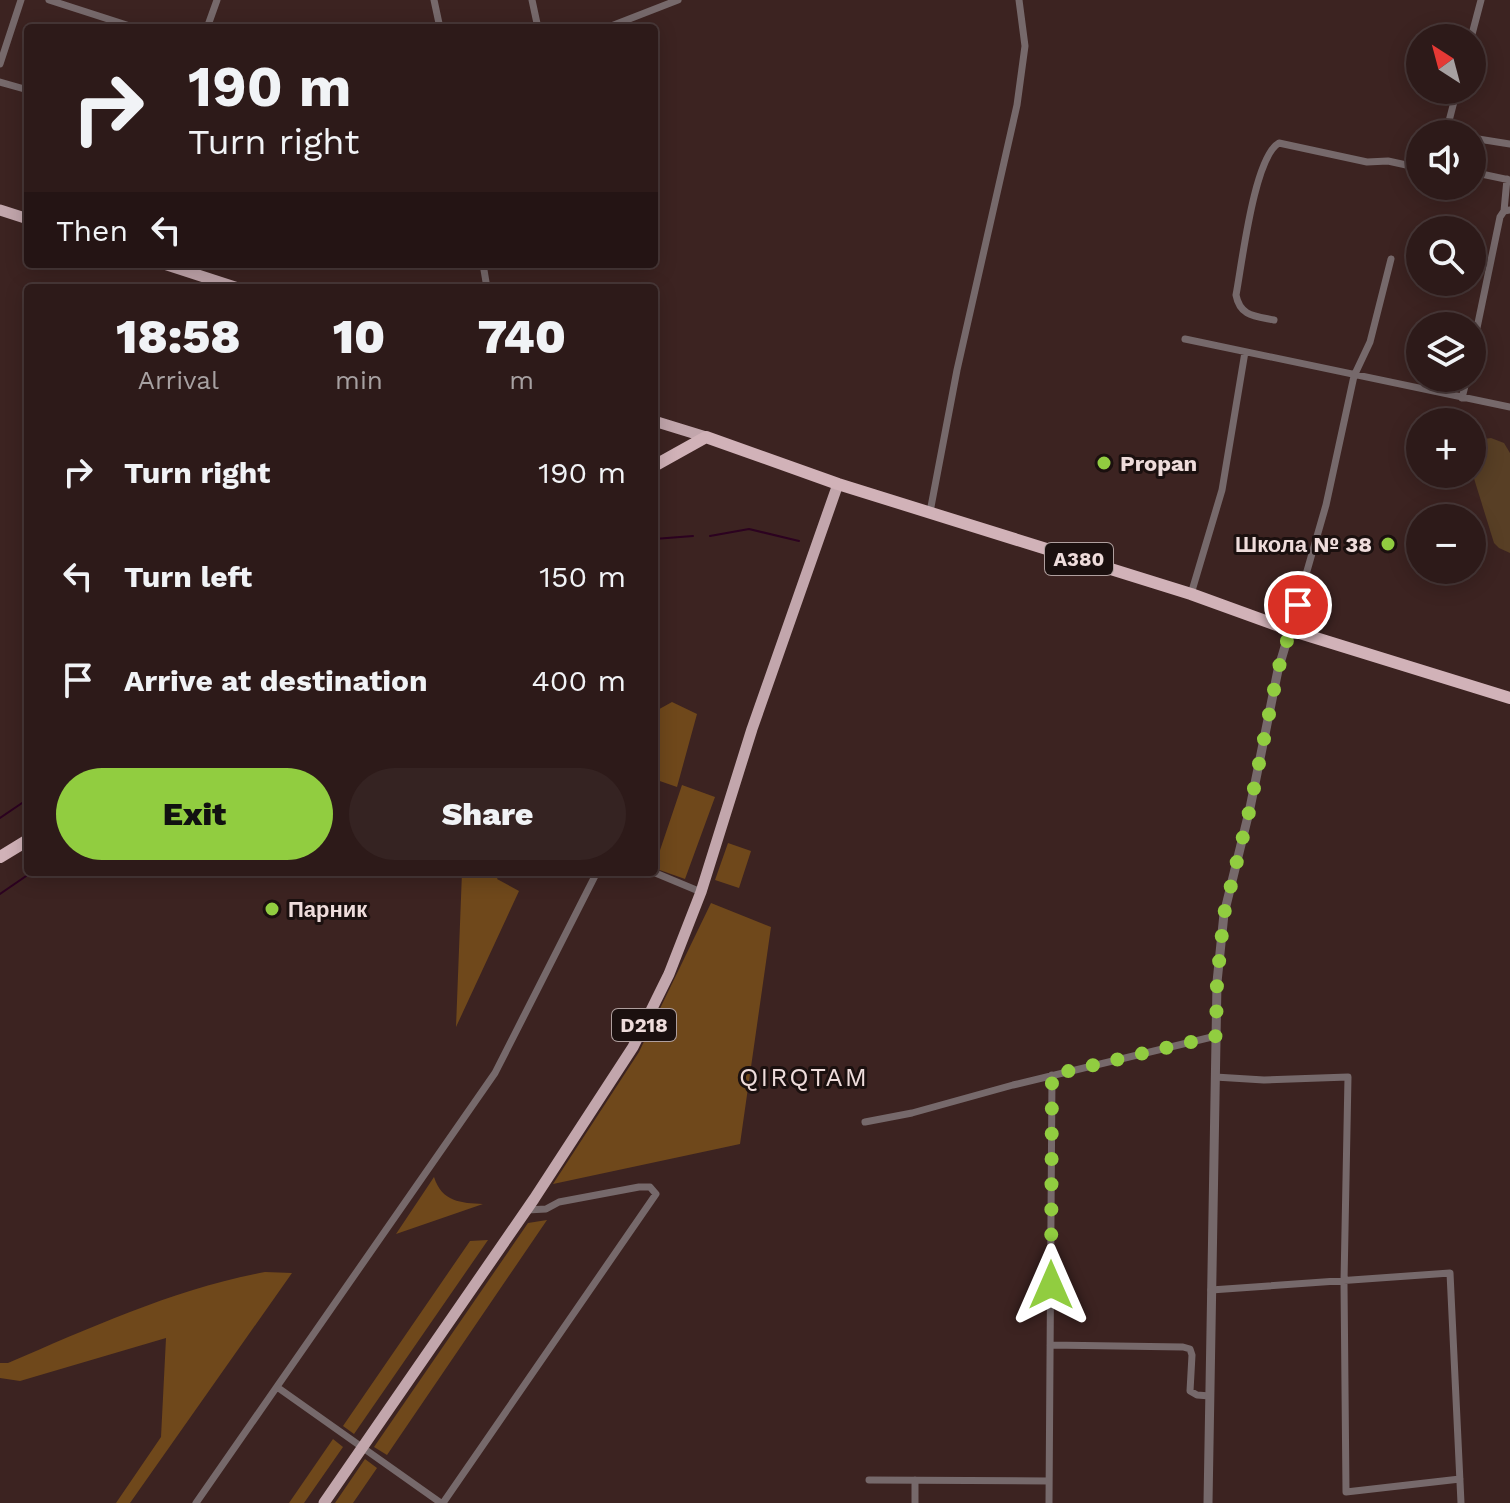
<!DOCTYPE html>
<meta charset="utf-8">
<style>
body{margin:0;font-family:"Work Sans",sans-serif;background:#352322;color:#f1f3f6;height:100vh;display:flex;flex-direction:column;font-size:30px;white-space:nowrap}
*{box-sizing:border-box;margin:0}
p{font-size:26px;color:#a7a1a2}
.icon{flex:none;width:44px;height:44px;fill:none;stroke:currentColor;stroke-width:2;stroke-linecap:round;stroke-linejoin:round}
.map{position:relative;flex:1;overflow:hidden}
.sheet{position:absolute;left:24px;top:284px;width:634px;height:592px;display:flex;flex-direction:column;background:#2d1a19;border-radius:8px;box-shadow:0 4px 20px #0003,0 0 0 2px #483838}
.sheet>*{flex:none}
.top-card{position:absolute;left:24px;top:24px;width:634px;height:244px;border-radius:8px;box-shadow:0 4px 20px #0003,0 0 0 2px #483838;background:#2d1a19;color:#f1f3f6;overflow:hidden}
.needle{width:52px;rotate:324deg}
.fabs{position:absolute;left:1406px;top:24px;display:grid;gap:16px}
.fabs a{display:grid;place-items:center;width:80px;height:80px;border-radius:50%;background:#2d1a19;box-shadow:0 4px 20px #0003,0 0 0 2px #483838;font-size:40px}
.pin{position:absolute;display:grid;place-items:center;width:68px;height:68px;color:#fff;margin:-34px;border:4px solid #fff;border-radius:50%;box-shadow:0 2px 8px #0007}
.me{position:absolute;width:88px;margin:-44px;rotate:0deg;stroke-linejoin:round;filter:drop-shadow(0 0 6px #0008)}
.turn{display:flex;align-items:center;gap:28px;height:168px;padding:0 32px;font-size:36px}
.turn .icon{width:104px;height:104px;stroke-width:2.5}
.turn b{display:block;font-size:56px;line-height:68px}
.then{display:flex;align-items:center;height:76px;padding:0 32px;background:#0003;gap:16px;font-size:30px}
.eta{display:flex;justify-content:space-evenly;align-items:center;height:136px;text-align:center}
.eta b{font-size:48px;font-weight:800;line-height:56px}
.cta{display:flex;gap:16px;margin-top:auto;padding:16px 32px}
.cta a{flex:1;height:92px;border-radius:48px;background:#91cd40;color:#111;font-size:32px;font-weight:800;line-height:92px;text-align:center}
.cta a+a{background:#352322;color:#f1f3f6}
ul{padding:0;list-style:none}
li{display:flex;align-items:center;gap:24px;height:104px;padding:0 32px}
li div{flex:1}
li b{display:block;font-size:30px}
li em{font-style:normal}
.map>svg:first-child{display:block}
</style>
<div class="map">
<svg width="1510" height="1503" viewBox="0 0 1510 1503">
<rect width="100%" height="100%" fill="#3c2321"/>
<path fill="#583f25" d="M1491 438 1504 443 1510 453V553L1499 548 1494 543 1472 472V447L1484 439Z"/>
<path fill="#6f481b" d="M672 702 697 714 677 787 654 779V712Z
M682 785 715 797 685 879 654 868Z
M728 843 751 851 739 888 715 880Z
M462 872H501L497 879 519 891 456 1027Z
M711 903 771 927 740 1144 553 1184 639 1052Z
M434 1177C442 1202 461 1203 483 1204L396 1234Z
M547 1220 387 1455 374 1447 528 1223Z
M488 1240 354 1434 343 1426 470 1241Z
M265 1272 292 1273 130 1503H116L161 1437 166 1338 20 1381 0 1378V1363H8C92 1327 175 1289 265 1272Z
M333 1439 343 1447 304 1503H289Z
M365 1459 377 1468 353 1503H335Z"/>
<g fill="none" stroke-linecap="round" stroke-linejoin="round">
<path stroke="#2c0220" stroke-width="2" d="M710 536 749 529 799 541
M654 539 693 536
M0 818 28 799
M0 894 32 872"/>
<path stroke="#76696b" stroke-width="7" d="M49 0 136 28
M434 0 440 28
M532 0 538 28
M207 28 217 0
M606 28 678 0
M1471 38 1481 0
M0 64 21 0
M0 82 28 90
M1456 134 1450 129 1449 121 1457 90
M1472 138 1510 144
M1472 172 1510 180
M1504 211 1507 179
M483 264 487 288
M1274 320C1254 316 1240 316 1236 295 1242 264 1254 157 1279 143L1367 162 1388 161 1420 168
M1185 339 1510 407
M1472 352 1500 217 1504 211 1510 210
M1462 398 1467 378
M930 512 957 370 1017 105 1025 46 1019 0
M1191 594 1222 490 1245 352
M1290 630 1326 505 1354 376 1370 342 1391 259
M653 872 701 892
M1215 1077 1264 1080 1348 1077 1344 1282 1346 1492 1460 1479
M865 1122 912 1113 1013 1085 1216 1036
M1211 1290 1450 1273 1461 1503
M1050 1345 1183 1347 1190 1349 1192 1355 1190 1391 1197 1395 1210 1396
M277 1387 441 1503
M869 1480 1049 1481
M196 1503 495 1073 597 872
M443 1503 656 1194 650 1187H639L559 1202 546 1209 527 1210
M915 1503V1480
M1049 1503 1052 1075"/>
<path stroke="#76696b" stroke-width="9" d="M1208 1503 1217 982 1224 914 1250 808 1278 670 1290 630"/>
<path stroke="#c2a6ac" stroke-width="11" d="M0 210 28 219
M164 264 238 288
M654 421 706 437
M324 1503 534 1199 633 1047 669 974 701 892 752 729 838 484"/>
<path stroke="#d1b2b8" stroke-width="12" d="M654 466 706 437 838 484 1191 594 1290 630 1510 698
M0 857 28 840"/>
</g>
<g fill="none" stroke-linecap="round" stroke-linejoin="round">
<path stroke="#91cd40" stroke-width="14" stroke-dasharray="0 25.2" d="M1051 1285 1052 1075 1216 1036 1217 982 1224 914 1250 808 1278 670 1298 605"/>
</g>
<g fill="#91cd40" stroke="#1b100f" stroke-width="3">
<circle cx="1104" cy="463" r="8"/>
<circle cx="1388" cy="544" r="8"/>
<circle cx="272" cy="909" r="8"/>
</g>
<g text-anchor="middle" stroke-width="6" stroke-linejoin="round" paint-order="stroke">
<g fill="#1b100f" stroke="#af9f9e" stroke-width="2">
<rect x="1045" y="543" width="68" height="32" rx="6"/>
<rect x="612" y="1009" width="64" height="32" rx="6"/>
</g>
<g font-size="20" font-weight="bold" fill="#eedcdb">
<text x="1079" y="566">A380</text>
<text x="644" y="1032">D218</text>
</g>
<g font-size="22" font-weight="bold" fill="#eedcdb" stroke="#1b100f" text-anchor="start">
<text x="1120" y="471">Propan</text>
<text x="1372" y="552" text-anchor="end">Школа № 38</text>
<text x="288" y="917">Парник</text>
</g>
<g font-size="26" letter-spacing="2" fill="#eedcdb" stroke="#1b100f">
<text x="804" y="1086">QIRQTAM</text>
</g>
</g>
</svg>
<div class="fabs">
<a><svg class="needle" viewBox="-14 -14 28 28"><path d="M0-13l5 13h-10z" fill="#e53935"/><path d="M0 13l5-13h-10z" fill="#a7a1a2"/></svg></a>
<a><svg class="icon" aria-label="sound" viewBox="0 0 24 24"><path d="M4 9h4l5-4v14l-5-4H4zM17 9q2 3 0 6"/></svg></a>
<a><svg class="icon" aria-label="search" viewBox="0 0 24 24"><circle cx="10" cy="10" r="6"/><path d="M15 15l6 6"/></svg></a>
<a><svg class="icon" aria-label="layers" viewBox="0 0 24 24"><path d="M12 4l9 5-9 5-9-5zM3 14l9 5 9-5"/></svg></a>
<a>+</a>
<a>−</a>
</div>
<div class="pin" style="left:1298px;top:605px;background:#d93025"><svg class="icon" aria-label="arrive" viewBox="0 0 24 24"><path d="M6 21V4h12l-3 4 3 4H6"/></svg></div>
<svg class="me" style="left:1051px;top:1285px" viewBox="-20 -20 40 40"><path d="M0-17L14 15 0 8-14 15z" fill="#91cd40" stroke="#fff" stroke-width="4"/></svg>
<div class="top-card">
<div class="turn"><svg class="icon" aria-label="right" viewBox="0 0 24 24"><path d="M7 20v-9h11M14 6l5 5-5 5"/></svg><div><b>190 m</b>Turn right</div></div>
<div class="then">Then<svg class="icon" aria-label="left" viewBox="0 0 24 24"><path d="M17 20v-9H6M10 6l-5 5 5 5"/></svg></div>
</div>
<section class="sheet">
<div class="eta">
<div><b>18:58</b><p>Arrival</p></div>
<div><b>10</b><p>min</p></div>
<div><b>740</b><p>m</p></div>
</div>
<ul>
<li><svg class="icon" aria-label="right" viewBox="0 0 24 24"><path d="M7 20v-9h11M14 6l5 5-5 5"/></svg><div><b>Turn right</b></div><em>190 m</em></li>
<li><svg class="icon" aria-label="left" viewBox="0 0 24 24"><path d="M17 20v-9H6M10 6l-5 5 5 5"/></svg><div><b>Turn left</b></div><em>150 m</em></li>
<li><svg class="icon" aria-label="arrive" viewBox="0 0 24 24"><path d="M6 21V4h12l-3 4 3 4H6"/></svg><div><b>Arrive at destination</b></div><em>400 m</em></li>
</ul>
<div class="cta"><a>Exit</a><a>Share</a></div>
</section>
</div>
